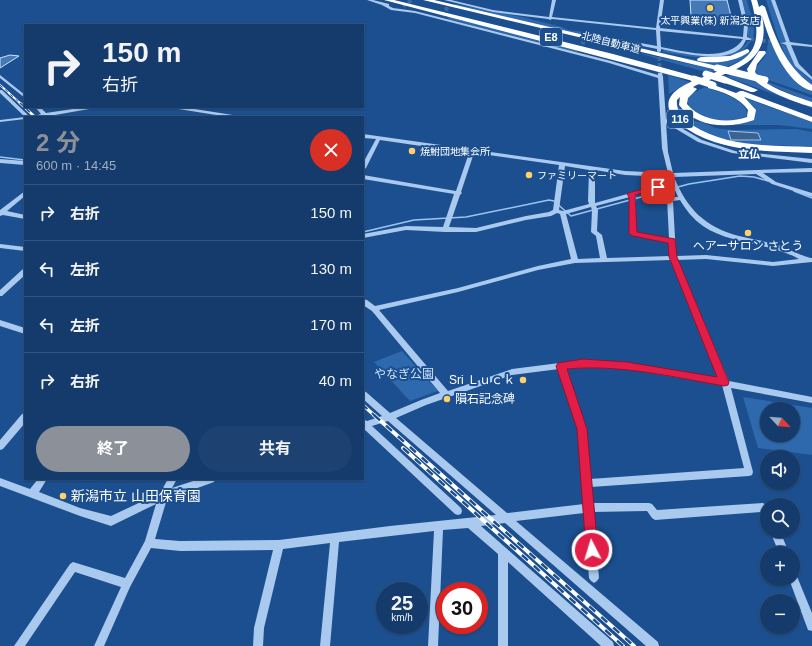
<!DOCTYPE html>
<html lang="ja">
<meta charset="utf-8">
<style>
body{margin:0;font-family:Arial,"Noto Sans JP",sans-serif;background:#1d4271;color:#f1f3f6;height:100vh;display:flex;flex-direction:column;font-size:15px;white-space:nowrap}
*{box-sizing:border-box;margin:0}
p{font-size:13px;color:#9dadc1}
.icon{flex:none;width:22px;height:22px;fill:none;stroke:currentColor;stroke-width:2;stroke-linecap:round;stroke-linejoin:round}
.map{position:relative;flex:1;overflow:hidden}
.side{position:absolute;left:24px;top:116px;width:340px;height:364px;display:flex;flex-direction:column;background:#143b6b;border-radius:0px;box-shadow:0 1px 3px #0004,0 0 0 1px #33557e}
.side>*{flex:none}
.banner{position:absolute;left:24px;top:24px;width:340px;height:84px;border-radius:0px;box-shadow:0 1px 3px #0004,0 0 0 1px #33557e;background:#143b6b;color:#f1f3f6;overflow:hidden}
.needle{width:26px;rotate:116deg}
.buttons{position:absolute;left:760px;top:402px;display:grid;gap:8px}
.buttons a{display:grid;place-items:center;width:40px;height:40px;border-radius:50%;background:#143b6b;box-shadow:0 1px 3px #0004,0 0 0 1px #33557e;font-size:20px}
.speed{position:absolute;left:376px;top:582px;display:flex;gap:8px;font-size:20px;font-weight:700;text-align:center}
.speed>*{display:grid;place-content:center;width:52px;height:52px;border-radius:50%;background:#143b6b;box-shadow:0 1px 3px #0004,0 0 0 1px #33557e;line-height:1}
.speed small{font-size:10px;font-weight:400}
.speed .limit{border:6px solid #d22;background:#fff;color:#111}
.pin{position:absolute;display:grid;place-items:center;width:34px;height:34px;color:#fff;margin:-17px;border-radius:8px;box-shadow:0 2px 6px #0006}
.me{position:absolute;width:44px;margin:-22px;rotate:355deg;stroke-linejoin:round;filter:drop-shadow(0 0 3px #0008)}
.turn{display:flex;align-items:center;gap:14px;height:84px;padding:0 12px;font-size:18px}
.turn .icon{width:52px;height:52px;stroke-width:2.5}
.turn b{display:block;font-size:28px;line-height:34px}
.round{display:grid;place-items:center;flex:none;width:42px;height:42px;border-radius:21px;background:#1d4271}
.headline{display:flex;align-items:center;justify-content:space-between;height:68px;padding:0 12px}
h1{font-size:24px;font-weight:700;line-height:30px;color:#8c9099}
.button{display:flex;gap:8px;margin-top:auto;padding:8px 12px}
.button a{flex:1;height:46px;border-radius:24px;background:#8c9099;color:#fff;font-size:16px;font-weight:700;line-height:46px;text-align:center}
.button a+a{background:#1d4271;color:#f1f3f6}
ul{padding:0;list-style:none}
li{display:flex;align-items:center;gap:12px;height:56px;padding:0 12px;border-top:1px solid #33557e}
li div{flex:1}
li b{display:block;font-size:15px}
li em{font-style:normal}
.map>svg:first-child{display:block}
</style>
<div class="map">
<svg width="812" height="646" viewBox="0 0 812 646">
<rect width="100%" height="100%" fill="#1b4f8f"/>
<path fill="#2e69ad" fill-rule="evenodd" d="M742 0H747C750 13 756 24 753 38L748 37V25Z
M766 0H771L786 42 779 41Z
M455 4 522 17 562 27 568 30 584 32 583 36 455 6Z
M449 17 580 50 576 52 447 19Z
M748 41H751C736 68 687 56 662 52L665 49C688 54 734 65 748 41Z
M768 43 772 44C782 67 790 78 812 92V95L757 76C752 66 761 64 765 56 767 53 767 47 768 43Z
M781 44 787 46C794 62 798 70 812 81V87C797 74 786 63 781 44Z
M752 50 750 53 742 60 724 68 669 55C696 60 727 67 752 50Z
M634 52H635L717 70 709 73Z
M733 73 753 78 812 106V108L727 77Z
M668 75 690 82 669 94Z
M762 80 812 98V103L770 85Z
M705 87C719 92 745 98 748 115 733 127 690 121 687 99L691 94Z
M742 97 812 122V129L779 125H735L751 121 755 116V108Z
M679 106 685 116 692 121 702 122 715 128 731 130 797 129 812 132V147C770 143 700 153 677 107Z
M402 351 438 391 410 401 374 362Z
M743 397 812 408V455L758 448ZM767 409H793V435H767Z"/>
<path fill="#3c6290" stroke="#9cc4f0" d="M728 131 758 133 761 140H731Z"/>
<g fill="none" stroke-linecap="round" stroke-linejoin="round">
<path stroke="#9cc4f0" stroke-width="1.5" d="M0 157 25 160
M794 191 812 198
M363 232 414 220 466 217 549 200 554 201 571 216 689 184 740 176 754 177 768 181"/>
</g>
<path fill="#4478b7" stroke="#cfe3fa" d="M690 0H727L732 20 694 17 691 16Z
M10 55 19 56 0 68V58Z"/>
<g fill="none" stroke-linecap="round" stroke-linejoin="round">
<path stroke="#3d69a0" stroke-width="4" stroke-dasharray="4 2" stroke-linecap="butt" d="M403 6 412 0
M443 16 449 4
M750 39 783 43
M581 50 585 36
M659 51 660 74"/>
<path fill="#a9c9ee" fill-rule="evenodd" d="M367 0H373L389 4V6L393 8 415 11 611 61 658 75V73H662L663 77 666 119 702 140 735 151 812 159V163L732 153 698 142 666 123 668 152 673 173 812 168V172L763 173 776 182 812 193V197L772 184 756 174 674 177C687 209 705 227 739 236 752 239 765 241 778 245 786 248 806 258 812 258V262L773 266 706 259 677 260 729 381 812 397V403L731 388 753 472 752 475 749 476 591 487 592 503H649L652 504 657 510 763 503 767 506V520L764 518 761 512 655 520 652 518 647 511 593 512 599 578 597 581 594 583 591 581 589 578 584 513 516 521 658 642 659 646H646L505 523 481 526 613 642 614 646H601L508 562V646H498V554L468 528 443 530 438 646H428L434 531 339 542 330 646H320L330 543 283 549 264 628 263 646H253L254 628 273 550 180 551 151 548 130 587 104 646H94L121 587 75 572 25 646H14L70 564 73 562 125 578 145 541 156 504 111 526 80 516 0 486V478L30 489 38 479H47L39 492 80 508 111 516 160 493 168 479H177L172 488 199 479H215L214 482 167 499 155 539 180 541 279 540 390 526 496 515 388 421 372 426 461 508 462 511 461 514 458 515 455 514 364 429 363 430V419L367 421 382 416 363 399V391L366 392 390 413 421 400 440 393 372 311 363 305V299L367 300 375 306 458 288 538 266 571 259 560 214 557 213 551 216 526 220 476 232H445L406 230 363 238V234L406 226 443 227 454 194 363 179V175L456 191 469 153 380 140 366 168 363 170V163L376 139 363 138V134L625 171 668 173 662 148 658 78 609 63 415 13 391 10 382 5ZM474 153 559 165 553 210 549 212 526 216 476 228 449 227 460 195 462 193 461 192ZM565 166 589 170 588 201 589 204 563 211 559 210ZM595 170 625 175 669 177 678 197H670L667 199 669 238 636 233V197L635 195 660 188V186H656L595 203ZM630 197 631 235 669 243 670 256 607 258 602 235 597 231 598 210 596 206ZM680 200C686 210 693 219 703 226 731 245 769 242 799 259L773 262 706 255 676 256 673 201ZM591 207 592 210 591 232 596 236 600 258 578 259 566 214ZM671 260 720 378 627 363 583 360 512 369 448 391 379 310 458 292 538 270 575 263ZM583 366 627 369 722 385 744 468 590 479 586 429 566 368ZM559 369 578 429 584 504 507 513 396 418 426 405 512 375Z
M444 0H451L493 10 549 17 552 0H556L552 17 656 28 660 0H664L660 28 743 37 744 25 738 0H742L748 25 747 37 752 39 750 40H746C745 42 743 46 741 48 724 64 681 53 661 49V51L659 52 657 51V49L583 34 585 33 657 46 656 30 552 19 550 20 548 19 493 12ZM660 31 743 39C727 64 684 51 661 47Z
M771 0H775L790 42 812 45V47L791 45 799 64 812 77V80L795 66 786 45 781 43 786 42Z
M0 75 25 95V98L0 78Z
M0 90H2L30 117H25V119L0 122V120L25 117 0 93Z
M35 107H40L46 113 86 107H97L95 108 49 116V117H31L41 114Z
M170 107H182L239 116 241 117H229L172 108Z
M0 159 25 161V165L0 163Z
M25 191V196L7 211 25 215V219L3 215 0 216V210Z
M0 244 25 247V251L0 248Z
M23 269H25V275L2 296H0V290Z
M0 320 25 328V334L0 326Z
M25 413V423L3 449 0 450V440L22 414Z
M770 531H780L789 553H779Z
M793 572 796 574 812 613V631L808 630 789 579H793Z"/>
<path fill="#fff" fill-rule="evenodd" d="M384 0H394L613 54 697 77 698 79C747 60 767 58 751 0H757L759 7 762 5 765 7C775 37 785 66 812 85V91C785 84 769 40 762 16 773 67 728 70 693 87L697 89 688 98 687 104C701 121 728 124 747 117L748 110C739 97 723 92 708 88V84H711L736 93 740 91H743L812 117V122L744 97 756 110 754 120C729 129 696 128 679 105L680 97 688 89 677 100C676 112 683 119 692 125 728 148 771 145 812 147V153C770 151 724 153 687 129 680 124 672 118 669 109 665 94 682 86 693 81Z
M423 0H434L717 66 721 68 717 70Z
M747 49 749 50V52C735 62 715 64 698 61L697 59 701 57 730 56Z
M759 51H765L766 53 757 64 755 72C764 87 796 96 812 102V107C797 103 749 86 747 69Z
M722 78H728L758 90 754 92H751L722 82Z"/>
<g stroke="#fff" stroke-width="2">
<path id="rail-far3" d="M0 85 21 104"/>
</g>
<g stroke="#fff" stroke-width="2.5">
<path id="rail-far2" d="M20 103 35 117"/>
</g>
<g stroke="#fff" stroke-width="3.5">
<path id="rail-far1" d="M363 405 375 416"/>
</g>
<g stroke="#fff" stroke-width="4">
<path id="rail" d="M374 415 634 646
M403 448 623 646"/>
</g>
<use href="#rail-far3" stroke="#1b4f8f" stroke-width="1" stroke-dasharray="3.5" stroke-linecap="butt"/>
<use href="#rail-far2" stroke="#1b4f8f" stroke-width="1.5" stroke-dasharray="4.5" stroke-linecap="butt"/>
<use href="#rail-far1" stroke="#1b4f8f" stroke-width="2" stroke-dasharray="6" stroke-linecap="butt"/>
<use href="#rail" stroke="#1b4f8f" stroke-width="2.5" stroke-dasharray="8" stroke-linecap="butt"/>
<path stroke="#fff" stroke-width="7" d="M717 68 765 80
M706 74 725 80
M694 79 713 85"/>
</g>
<path fill="#e11d48" stroke="#92132f" d="M658 185H661V188L635 195 637 232 675 239 677 257 729 382 728 385 724 386C673 377 619 364 567 369L587 429 598 550 597 554 592 556 588 554 586 550 577 429 556 366 558 363 583 359 627 362 717 377 669 257 668 243 633 236 629 234V197L627 194 628 193Z"/>
<g fill="#ffd166" stroke="#1b4f8f" stroke-width="1.5">
<circle cx="710" cy="8" r="4"/>
<circle cx="412" cy="151" r="4"/>
<circle cx="529" cy="175" r="4"/>
<circle cx="748" cy="233" r="4"/>
<circle cx="523" cy="380" r="4"/>
<circle cx="447" cy="399" r="4"/>
<circle cx="63" cy="496" r="4"/>
</g>
<g text-anchor="middle" stroke-width="4" stroke-linejoin="round" paint-order="stroke">
<g font-size="10" fill="#fff" stroke="#1b4f8f" text-anchor="start">
<text x="710" y="24" text-anchor="middle">太平興業(株) 新潟支店</text>
<text x="420" y="155">焼鮒団地集会所</text>
<text x="537" y="179">ファミリーマート</text>
</g>
<g font-size="10" fill="#fff" stroke="#1b4f8f">
<text transform="translate(611 42) rotate(14)" y="4">北陸自動車道</text>
</g>
<g fill="#1b4f8f" stroke="#bbcadd" stroke-width="1">
<rect x="540" y="28" width="22" height="18" rx="3"/>
<rect x="667" y="110" width="26" height="18" rx="3"/>
</g>
<g font-size="11" font-weight="bold" fill="#fff">
<text x="551" y="41">E8</text>
<text x="680" y="123">116</text>
</g>
<g font-size="11" font-weight="bold" fill="#fff" stroke="#1b4f8f">
<text x="749" y="158">立仏</text>
</g>
<g font-size="12" fill="#fff" stroke="#1b4f8f">
<text x="748" y="250">ヘアーサロン さとう</text>
<text x="515" y="384" text-anchor="end">Sri Ｌｕｃｋ</text>
<text x="455" y="403" text-anchor="start">隕石記念碑</text>
</g>
<g font-size="12" fill="#cfe3fa" stroke="#1b4f8f">
<text x="404" y="378">やなぎ公園</text>
</g>
<g font-size="14" fill="#fff" stroke="#1b4f8f" text-anchor="start">
<text x="71" y="501">新潟市立 山田保育園</text>
</g>
</g>
</svg>
<div class="buttons">
<a><svg class="needle" viewBox="-14 -14 28 28"><path d="M0-13l5 13h-10z" fill="#e53935"/><path d="M0 13l5-13h-10z" fill="#9dadc1"/></svg></a>
<a><svg class="icon" aria-label="sound" viewBox="0 0 24 24"><path d="M4 9h4l5-4v14l-5-4H4zM17 9q2 3 0 6"/></svg></a>
<a><svg class="icon" aria-label="search" viewBox="0 0 24 24"><circle cx="10" cy="10" r="6"/><path d="M15 15l6 6"/></svg></a>
<a>+</a>
<a>−</a>
</div>
<div class="speed"><div>25<small>km/h</small></div><div class="limit">30</div></div>
<div class="pin" style="left:658px;top:187px;background:#d93025"><svg class="icon" aria-label="arrive" viewBox="0 0 24 24"><path d="M6 21V4h12l-3 4 3 4H6"/></svg></div>
<svg class="me" style="left:592px;top:550px" viewBox="-20 -20 40 40"><circle r="17" fill="#e11d48" stroke="#fff" stroke-width="3"/><path d="M0-11L8 9 0 5-8 9z" fill="#fff"/></svg>
<div class="banner">
<div class="turn"><svg class="icon" aria-label="right" viewBox="0 0 24 24"><path d="M7 20v-9h11M14 6l5 5-5 5"/></svg><div><b>150 m</b>右折</div></div>
</div>
<section class="side">
<div class="headline"><div><h1>2 分</h1><p>600 m · 14:45</p></div><a class="round" style="background:#d93025;color:#fff"><svg class="icon" aria-label="close" viewBox="0 0 24 24"><path d="M6 6l12 12M18 6L6 18"/></svg></a></div>
<ul>
<li><svg class="icon" aria-label="right" viewBox="0 0 24 24"><path d="M7 20v-9h11M14 6l5 5-5 5"/></svg><div><b>右折</b></div><em>150 m</em></li>
<li><svg class="icon" aria-label="left" viewBox="0 0 24 24"><path d="M17 20v-9H6M10 6l-5 5 5 5"/></svg><div><b>左折</b></div><em>130 m</em></li>
<li><svg class="icon" aria-label="left" viewBox="0 0 24 24"><path d="M17 20v-9H6M10 6l-5 5 5 5"/></svg><div><b>左折</b></div><em>170 m</em></li>
<li><svg class="icon" aria-label="right" viewBox="0 0 24 24"><path d="M7 20v-9h11M14 6l5 5-5 5"/></svg><div><b>右折</b></div><em>40 m</em></li>
</ul>
<div class="button"><a>終了</a><a>共有</a></div>
</section>
</div>
